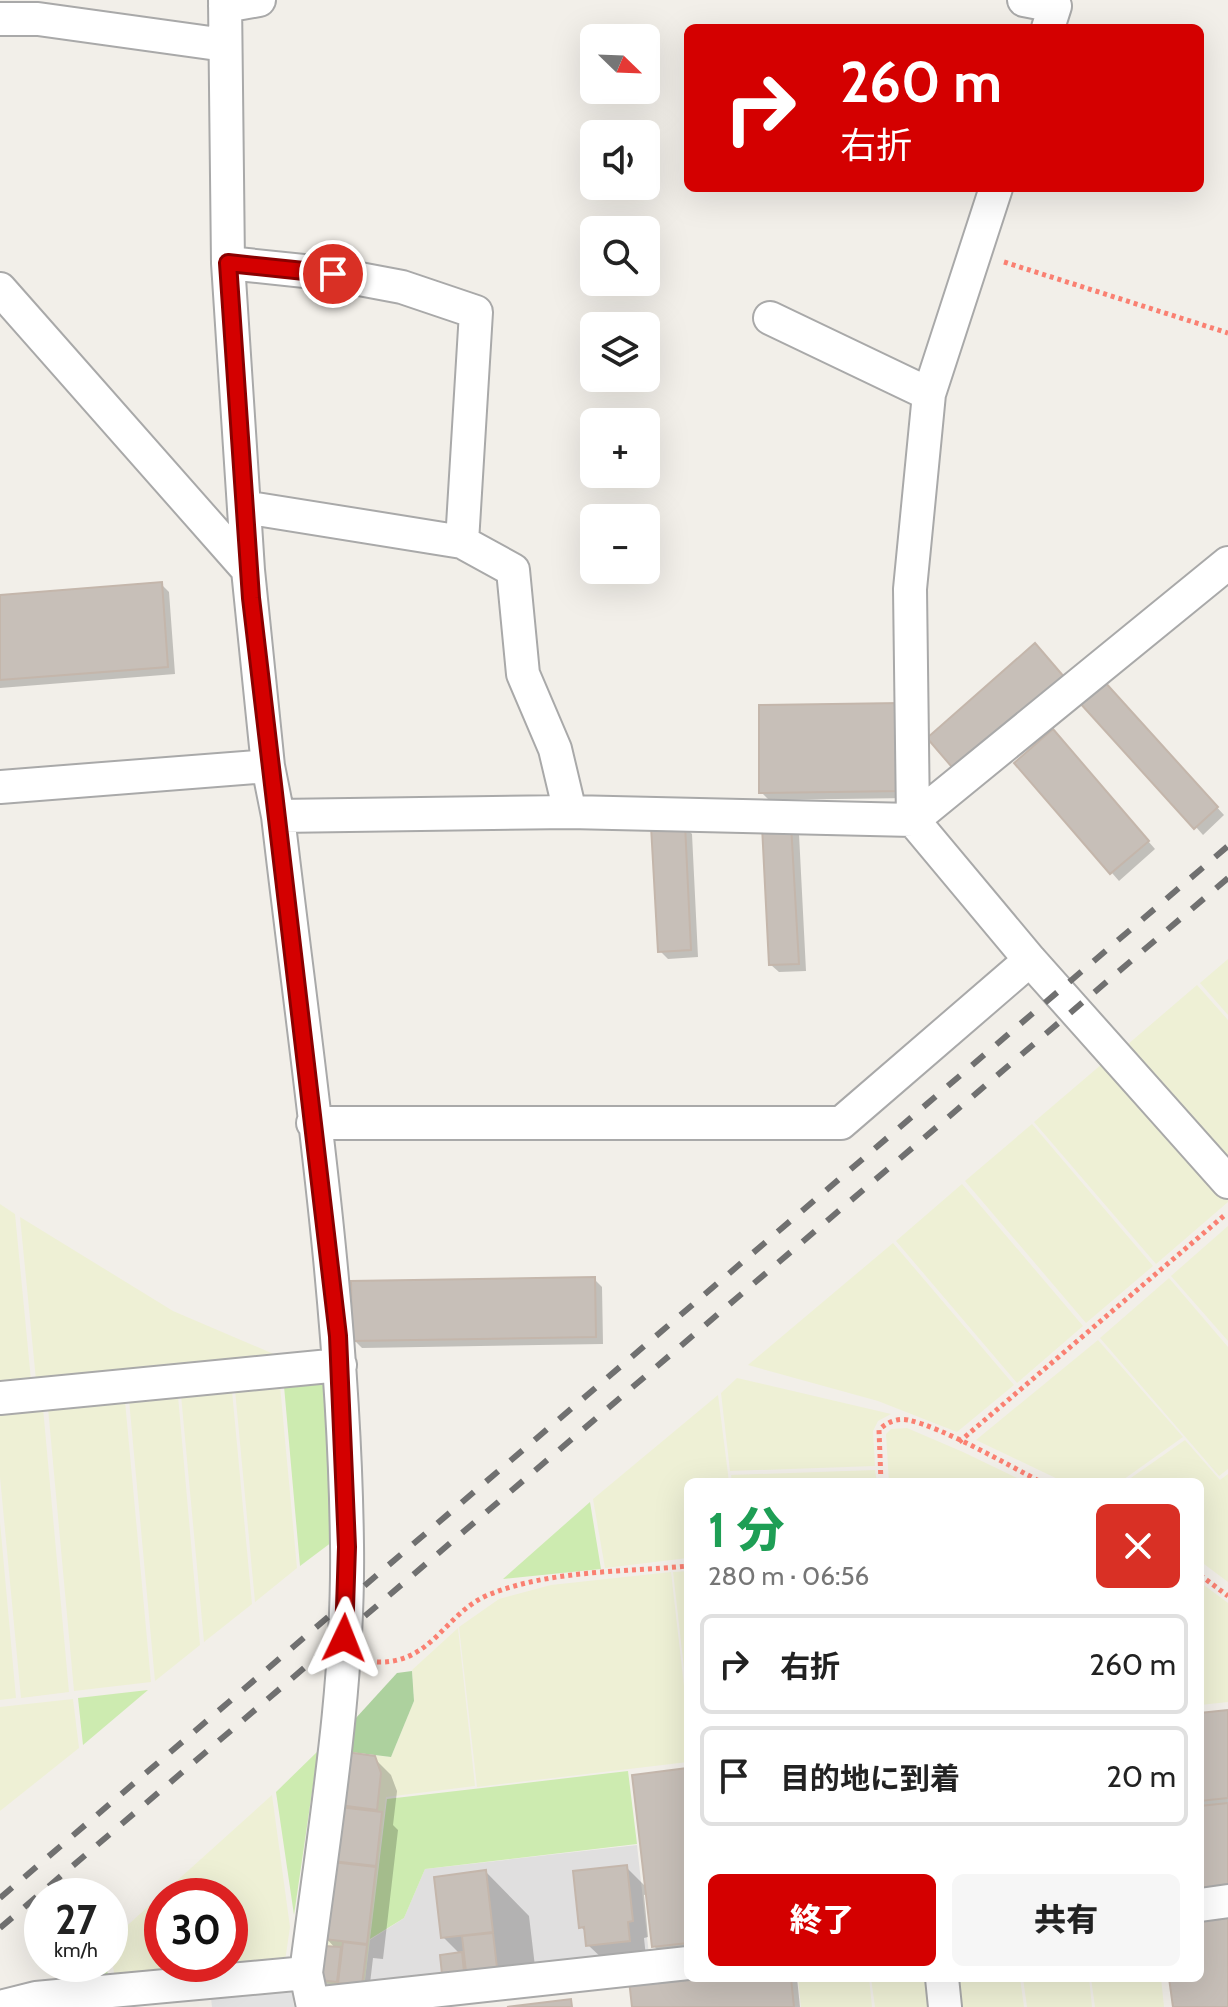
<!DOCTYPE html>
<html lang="ja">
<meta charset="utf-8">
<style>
body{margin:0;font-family:Cabin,"Noto Sans JP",sans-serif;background:#f6f6f6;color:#222;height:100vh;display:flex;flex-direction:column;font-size:30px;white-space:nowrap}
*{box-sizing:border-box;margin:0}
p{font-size:26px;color:#767676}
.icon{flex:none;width:44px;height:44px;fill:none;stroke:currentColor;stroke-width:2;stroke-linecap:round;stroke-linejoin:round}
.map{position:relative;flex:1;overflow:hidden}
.drawer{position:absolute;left:684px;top:1478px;width:520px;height:504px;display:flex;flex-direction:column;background:#fff;border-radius:12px;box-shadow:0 8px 32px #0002}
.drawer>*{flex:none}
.guide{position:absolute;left:684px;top:24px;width:520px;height:168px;border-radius:12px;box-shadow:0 8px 32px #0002;background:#d40000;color:#fff;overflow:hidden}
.needle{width:52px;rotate:113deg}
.fabs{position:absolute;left:580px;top:24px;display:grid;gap:16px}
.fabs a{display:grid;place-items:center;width:80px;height:80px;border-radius:12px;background:#fff;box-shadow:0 8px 32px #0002;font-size:40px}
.speed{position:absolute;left:24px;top:1878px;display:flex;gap:16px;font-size:40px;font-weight:700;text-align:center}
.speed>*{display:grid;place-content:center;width:104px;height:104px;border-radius:50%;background:#fff;box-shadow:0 8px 32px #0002;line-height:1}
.speed small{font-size:20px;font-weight:400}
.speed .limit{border:12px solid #d22;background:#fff;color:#111}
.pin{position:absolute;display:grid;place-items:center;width:68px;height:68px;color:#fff;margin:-34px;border:4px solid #fff;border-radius:50%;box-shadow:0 2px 8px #0007}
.me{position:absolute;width:88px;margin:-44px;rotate:2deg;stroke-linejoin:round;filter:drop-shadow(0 0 6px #0008)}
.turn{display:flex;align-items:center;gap:28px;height:168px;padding:0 24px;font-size:36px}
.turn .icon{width:104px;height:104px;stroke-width:2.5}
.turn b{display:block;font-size:56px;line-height:68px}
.round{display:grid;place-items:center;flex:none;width:84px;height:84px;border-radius:12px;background:#f6f6f6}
.headline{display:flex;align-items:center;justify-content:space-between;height:136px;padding:0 24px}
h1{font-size:48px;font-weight:800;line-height:60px;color:#1e9e55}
.button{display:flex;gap:16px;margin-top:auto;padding:16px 24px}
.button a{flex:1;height:92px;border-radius:12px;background:#d40000;color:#fff;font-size:32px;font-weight:800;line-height:92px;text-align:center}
.button a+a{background:#f6f6f6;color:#222}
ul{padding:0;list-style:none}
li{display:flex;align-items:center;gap:24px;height:100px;margin:0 16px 12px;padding:0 8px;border:4px solid #e0e0e0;border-radius:12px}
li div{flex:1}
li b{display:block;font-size:30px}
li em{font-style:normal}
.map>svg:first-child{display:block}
</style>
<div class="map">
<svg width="1228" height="2007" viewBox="0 0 1228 2007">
<rect width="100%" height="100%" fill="#f2efe9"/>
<path fill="#e0dfdf" d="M637 1845 649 1955 364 1988 370 1940 404 1918 425 1869Z"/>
<path fill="#eef0d5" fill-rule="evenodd" d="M1228 959V1015L1200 983Z
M1197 985 1228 1020V1161L1127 1045Z
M1109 1058 1228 1197V1202L1156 1264 1034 1122Z
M1032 1124 1153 1266 1086 1323 965 1181Z
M962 1184 1083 1326 1017 1383 896 1241Z
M0 1204 15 1214 31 1380 0 1383Z
M20 1217 173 1311 276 1355 36 1380Z
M1228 1226V1341L1171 1276Z
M893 1243 1014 1385 957 1432 878 1401 748 1365Z
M1169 1278 1228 1347V1469L1219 1476 1100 1338Z
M1098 1340 1183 1437 1120 1482H1064L976 1440Z
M737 1378 891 1414 878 1421 873 1431 875 1466 730 1471 721 1393Z
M280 1386 297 1568 255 1602 235 1390Z
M232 1391 252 1604 204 1642 181 1395Z
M718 1395 729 1482H688V1558L605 1568 593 1499Z
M178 1396 200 1645 155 1681 129 1400Z
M125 1401 151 1682 74 1691 48 1408Z
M43 1408 69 1692 21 1698 0 1477V1413Z
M907 1428 963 1452 1025 1482H889L886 1434 891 1429Z
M1185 1440 1220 1480 1228 1474V1582L1200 1561V1482H1125Z
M875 1470 877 1482H732L731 1475Z
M0 1522 16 1698 0 1700Z
M688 1571V1703L673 1572Z
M671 1572 688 1721V1762L477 1787 459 1627 499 1599 551 1585Z
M1200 1582 1228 1603V1702L1200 1705Z
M458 1628 475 1786 386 1797 364 1988 316 1982 343 1752 391 1757 414 1701 412 1670Z
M73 1699 79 1748 0 1811V1707Z
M272 1795 290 1927 285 1961 115 1981 110 1941ZM162 1896H230V1964H162Z
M798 1978H869L872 2007H801Z
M871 1978H934L938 2007H875Z
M950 1978H1020L1024 2007H953Z
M1023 1978H1089L1092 2007H1027Z
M1091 1978H1161L1164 2007H1095Z"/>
<path fill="#cdebb0" d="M325 1382 336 1539 300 1566 284 1386Z
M590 1502 601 1569 503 1579Z
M148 1690 83 1745 78 1698Z
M318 1751 294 1915 276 1792Z
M628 1771 637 1844 425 1869 404 1918 370 1939 387 1799Z
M83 1964H106L109 1981 56 1987Z"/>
<path fill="#add19e" d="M412 1671 414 1701 391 1757 342 1751 345 1730 397 1673Z"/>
<path fill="#e2e2e2" d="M291 1981 294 2007H212L210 1989Z"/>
<path fill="#0003" d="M161 584 169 592 175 674 0 688V597Z
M1110 690 1224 815 1203 835 1196 827Z
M900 705 908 798 769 800 761 792Z
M1060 740 1155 849 1119 881 1017 764Z
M684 826 692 834 698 957 668 959 660 951Z
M791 826 799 834 806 971 779 972 771 965Z
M594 1279 602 1287 603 1344 362 1348 354 1340Z
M1228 1712V1893L1200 1896V1715Z
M347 1755 374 1758 391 1775 397 1791 393 1825 398 1830 383 1959 373 1958 369 1992 330 1988 322 1980 336 1949 326 1938Z
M688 1770V1951L661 1954 654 1946 648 1894 644 1895 648 1937 644 1938 646 1957 605 1961 588 1945 587 1933 581 1927 626 1867 647 1888Z
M486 1872 529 1916 536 1975 452 1981 460 1954 443 1937Z
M688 1978H797L800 2007H634Z"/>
<path fill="#c7bfb8" stroke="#c4b6ab" stroke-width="2" d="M162 582 168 667 0 680V595Z
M1035 643 1065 678 957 773 927 738Z
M1103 680 1218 807 1194 829 1079 702Z
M901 703V791L759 793V705Z
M1053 729 1149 841 1110 874 1014 763Z
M685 824 691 950 658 952 651 826Z
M791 824 799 964 769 965 762 826Z
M595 1277 596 1337 352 1341 351 1281Z
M1228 1710V1798L1200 1801V1713Z
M346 1752 375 1756 381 1773 377 1810 339 1805Z
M688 1768V1943L652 1947 632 1775Z
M1228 1803V1885L1200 1888V1806Z
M339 1807 382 1812 376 1866 332 1861Z
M332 1862 376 1867 367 1944 324 1939Z
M627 1865 633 1921 628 1922 630 1941 586 1946 584 1927 579 1928 573 1871Z
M486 1870 493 1932 441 1938 434 1877Z
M1228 1915V2007H1173L1169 1978H1200V1918Z
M493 1933 497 1968 466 1972 462 1936Z
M343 1942 367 1945 362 1985 338 1983Z
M324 1946 341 1947 337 1982 320 1980Z
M462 1952 464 1972 442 1974 440 1955Z
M791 1978 794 2007H632L629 1980Z
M571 1999 572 2007H507Z"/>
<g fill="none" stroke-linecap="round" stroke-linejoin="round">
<g stroke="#a9a9a9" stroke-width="36">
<path id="minor" d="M225 0 228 263 248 570
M1024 0 1055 6 1048 28
M225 6 259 0
M0 19H38L225 45
M996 188 929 394 910 589 913 820 1228 563
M228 263 333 274 402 287 476 312 462 542
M0 289 248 570 268 766 278 816 570 812 913 820 1030 960 1228 1182
M770 318 929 394
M244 507 462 542 513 570 523 674 555 749 570 812
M0 787 268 766
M278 816C306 1058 344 1301 347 1545 349 1689 324 1831 306 1973L313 2007
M313 1123H841L1030 960
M0 1398 340 1365
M1200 1905 1228 1901
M942 1978 945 2007
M313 2004 688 1963
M0 2007 36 1998 306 1973"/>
</g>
<path stroke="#fa8072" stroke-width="5" stroke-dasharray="4 4" stroke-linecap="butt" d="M1004 262 1228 333
M959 1442 1226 1214
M881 1482 879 1430C887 1422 897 1418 908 1420 942 1427 1008 1465 1041 1482
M1200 1575 1228 1596
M377 1662C432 1664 445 1613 488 1595 549 1570 624 1572 688 1566"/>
<use href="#minor" stroke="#fff" stroke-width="32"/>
<path stroke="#707070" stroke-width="6" stroke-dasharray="16 16" stroke-linecap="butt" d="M0 1898 1228 846
M0 1928 1228 878"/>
</g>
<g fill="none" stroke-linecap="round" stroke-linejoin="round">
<g stroke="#8a0000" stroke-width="20">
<path id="route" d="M333 274 228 263 251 598 338 1336 347 1547 344 1638"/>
</g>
<use href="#route" stroke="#d40000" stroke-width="14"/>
</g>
</svg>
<div class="fabs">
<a><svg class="needle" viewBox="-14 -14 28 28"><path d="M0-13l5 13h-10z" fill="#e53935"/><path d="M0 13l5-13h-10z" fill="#767676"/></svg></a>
<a><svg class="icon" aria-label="sound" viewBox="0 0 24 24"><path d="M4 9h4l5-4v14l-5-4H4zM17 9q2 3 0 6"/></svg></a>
<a><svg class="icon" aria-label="search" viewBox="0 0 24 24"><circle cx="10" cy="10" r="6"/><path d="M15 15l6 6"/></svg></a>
<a><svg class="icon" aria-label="layers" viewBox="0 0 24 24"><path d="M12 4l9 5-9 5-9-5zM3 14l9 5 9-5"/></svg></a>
<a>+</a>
<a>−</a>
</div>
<div class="speed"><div>27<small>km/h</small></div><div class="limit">30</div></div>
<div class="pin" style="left:333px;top:274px;background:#d93025"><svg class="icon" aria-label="arrive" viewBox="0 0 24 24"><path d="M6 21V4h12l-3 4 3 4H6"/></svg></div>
<svg class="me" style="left:344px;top:1638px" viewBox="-20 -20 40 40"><path d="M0-17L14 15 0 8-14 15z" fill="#d40000" stroke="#fff" stroke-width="4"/></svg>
<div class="guide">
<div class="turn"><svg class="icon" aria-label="right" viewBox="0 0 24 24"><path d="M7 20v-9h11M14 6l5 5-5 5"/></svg><div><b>260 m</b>右折</div></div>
</div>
<section class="drawer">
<div class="headline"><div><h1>1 分</h1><p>280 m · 06:56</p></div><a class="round" style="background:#d93025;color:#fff"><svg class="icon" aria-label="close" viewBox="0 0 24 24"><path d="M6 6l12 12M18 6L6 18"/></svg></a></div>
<ul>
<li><svg class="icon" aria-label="right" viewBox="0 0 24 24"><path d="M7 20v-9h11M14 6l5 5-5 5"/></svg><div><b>右折</b></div><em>260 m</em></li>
<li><svg class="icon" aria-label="arrive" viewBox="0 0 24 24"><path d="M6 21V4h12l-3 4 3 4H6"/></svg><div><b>目的地に到着</b></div><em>20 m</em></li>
</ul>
<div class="button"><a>終了</a><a>共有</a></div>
</section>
</div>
